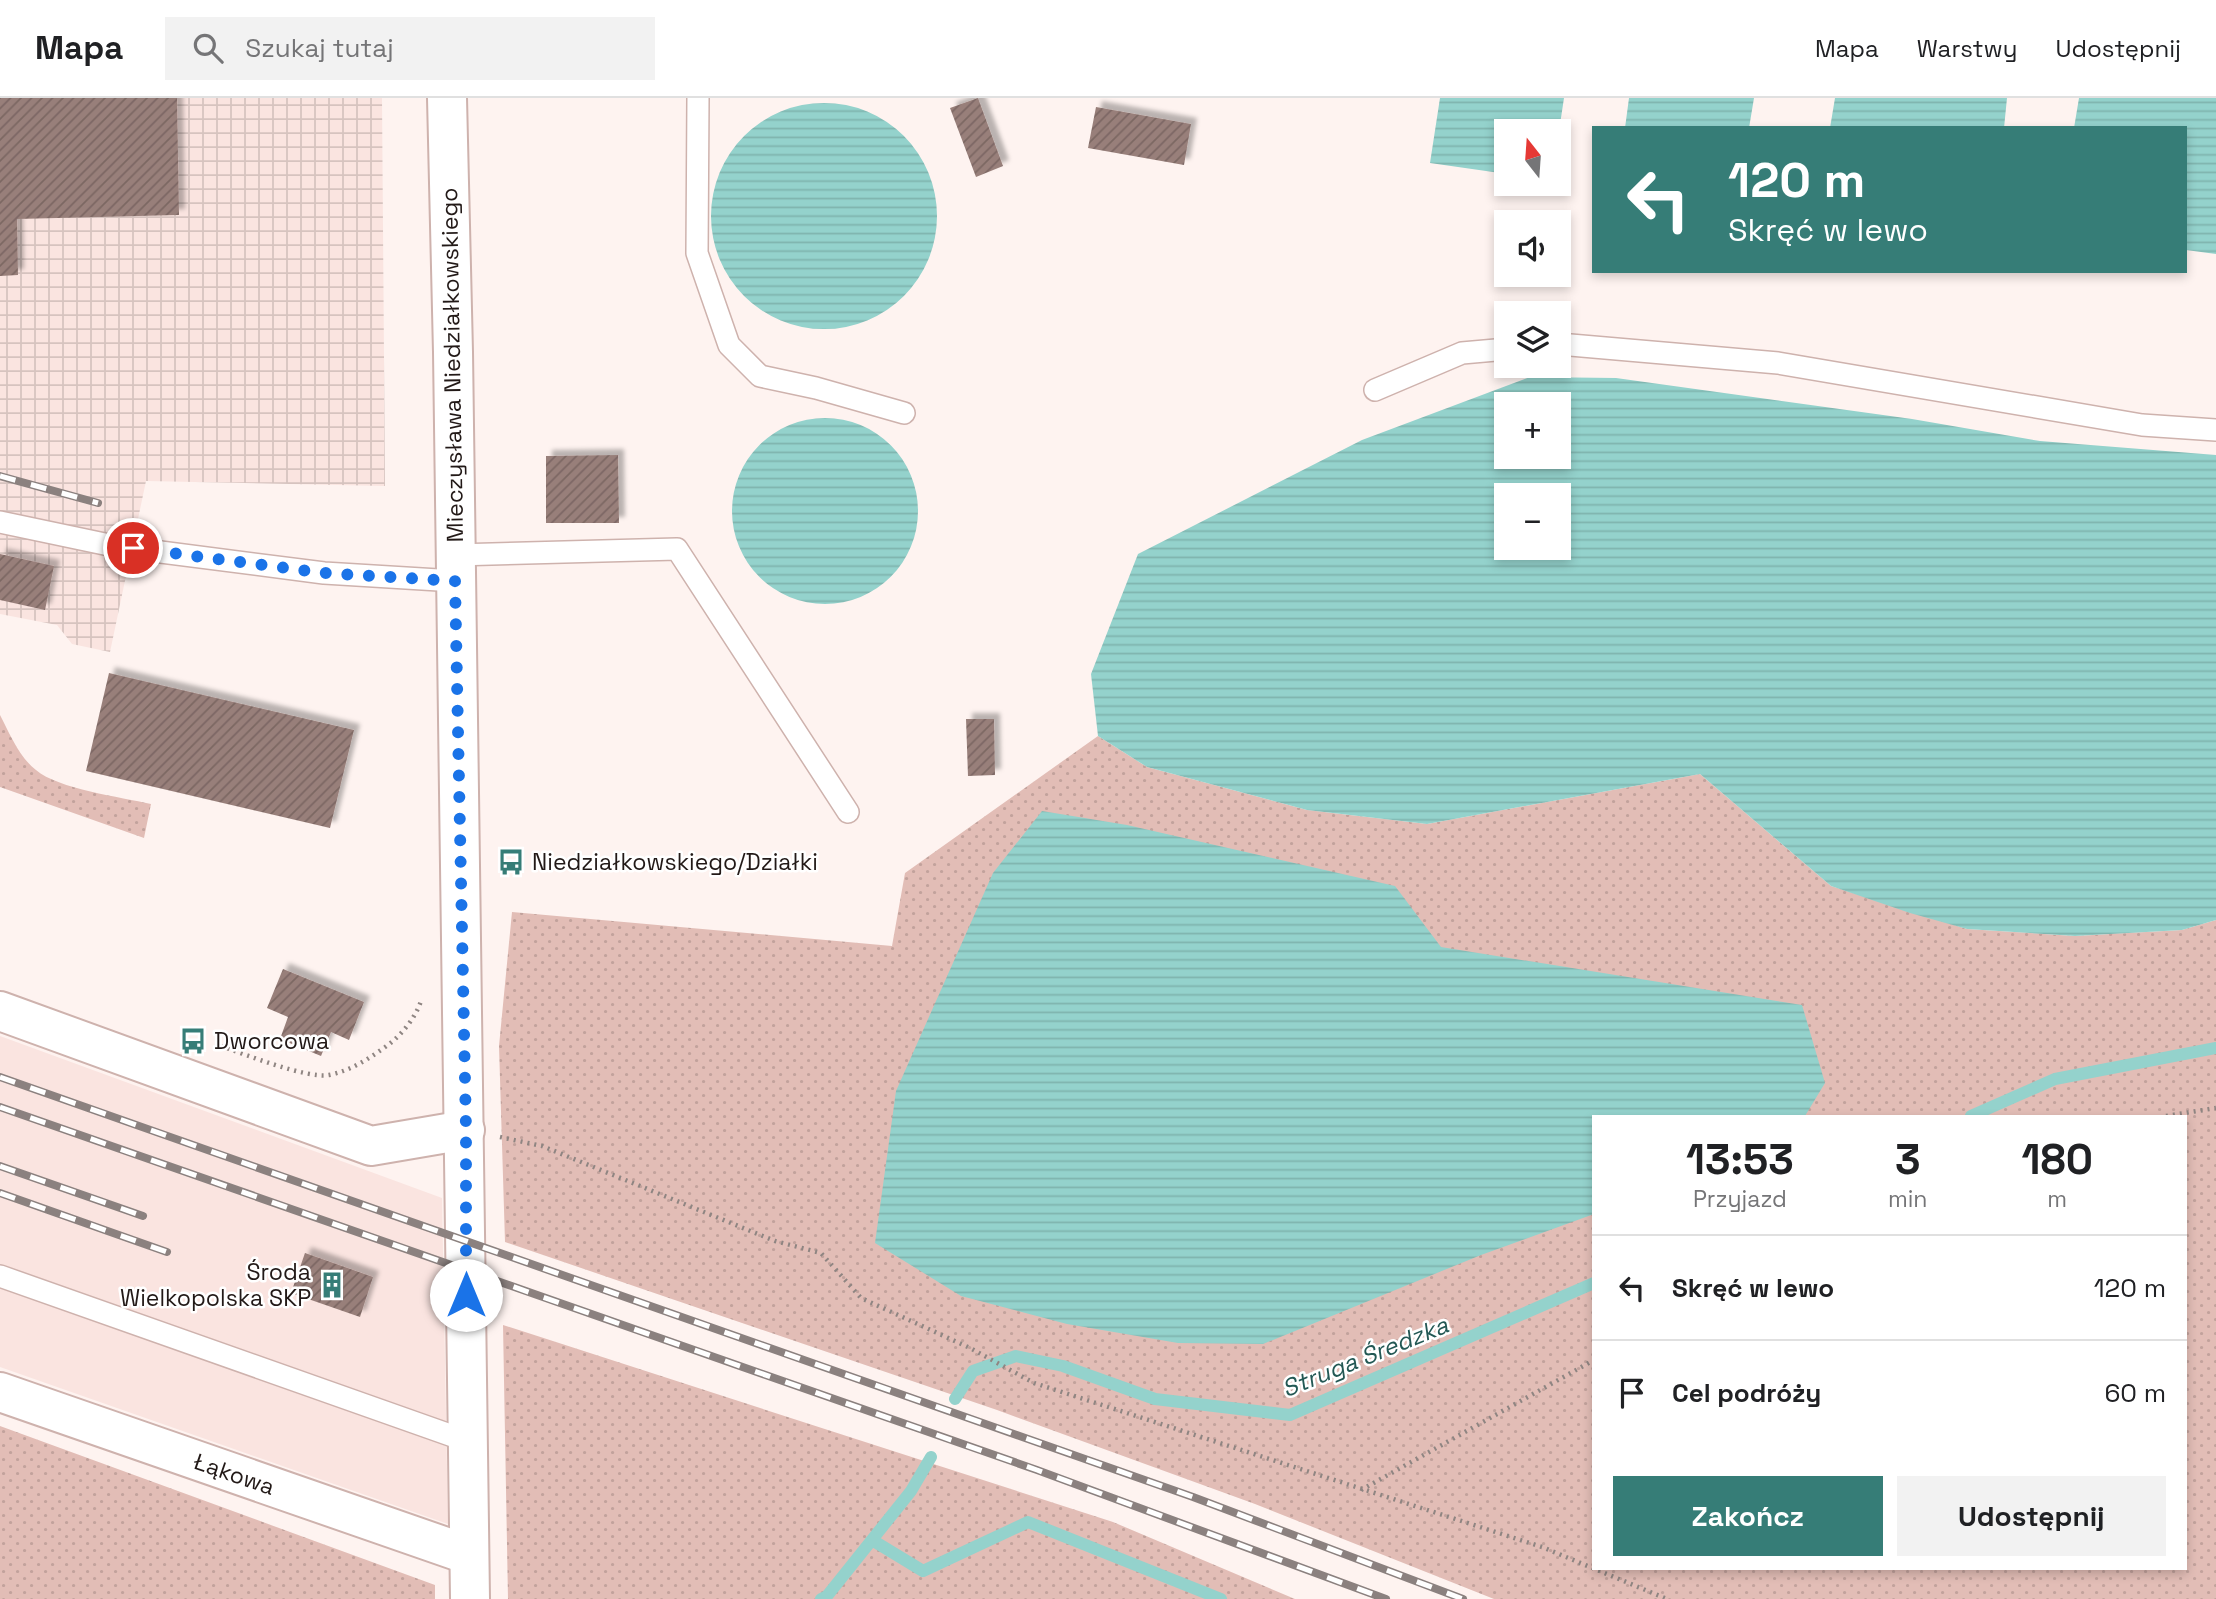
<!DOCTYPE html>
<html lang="pl">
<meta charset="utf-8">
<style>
body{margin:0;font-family:"Space Grotesk",sans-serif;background:#f2f2f2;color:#202124;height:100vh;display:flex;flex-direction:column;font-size:26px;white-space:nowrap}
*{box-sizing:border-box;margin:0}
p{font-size:23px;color:#757577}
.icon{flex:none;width:38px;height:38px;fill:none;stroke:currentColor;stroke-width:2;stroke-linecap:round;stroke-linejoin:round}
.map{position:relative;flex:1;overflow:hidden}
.details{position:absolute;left:1592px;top:1017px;width:595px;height:455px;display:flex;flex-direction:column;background:#fff;border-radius:0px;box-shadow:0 4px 10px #0003}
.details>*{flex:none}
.hud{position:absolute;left:1592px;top:28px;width:595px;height:147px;border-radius:0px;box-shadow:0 4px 10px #0003;background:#367d77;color:#fff;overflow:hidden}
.needle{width:46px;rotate:343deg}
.fabs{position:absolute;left:1494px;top:21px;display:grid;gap:14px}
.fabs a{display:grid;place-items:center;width:77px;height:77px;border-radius:0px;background:#fff;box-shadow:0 4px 10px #0003;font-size:35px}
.pin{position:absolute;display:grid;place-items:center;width:60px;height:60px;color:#fff;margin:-30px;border:4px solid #fff;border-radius:50%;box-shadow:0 2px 7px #0007}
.me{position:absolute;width:77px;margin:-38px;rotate:0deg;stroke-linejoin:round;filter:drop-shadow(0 0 5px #0008)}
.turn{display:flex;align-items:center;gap:24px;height:147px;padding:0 21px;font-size:32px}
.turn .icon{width:91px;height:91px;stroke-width:2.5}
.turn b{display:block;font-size:49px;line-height:60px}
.eta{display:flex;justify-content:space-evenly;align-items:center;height:119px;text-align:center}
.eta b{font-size:42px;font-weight:700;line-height:49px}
.cta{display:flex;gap:14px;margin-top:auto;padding:14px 21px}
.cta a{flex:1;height:80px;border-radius:0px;background:#367d77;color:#fff;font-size:28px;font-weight:700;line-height:80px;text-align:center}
.cta a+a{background:#f2f2f2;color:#202124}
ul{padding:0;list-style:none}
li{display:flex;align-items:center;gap:21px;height:105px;padding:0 21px;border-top:2px solid #e0e0e0}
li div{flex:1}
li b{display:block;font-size:26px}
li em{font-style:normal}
header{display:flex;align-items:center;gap:42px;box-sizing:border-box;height:98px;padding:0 35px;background:#fff;border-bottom:2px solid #e0e0e0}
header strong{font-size:33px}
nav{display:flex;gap:38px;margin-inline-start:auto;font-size:24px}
.search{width:490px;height:63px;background:#f2f2f2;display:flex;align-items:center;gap:18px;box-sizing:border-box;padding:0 24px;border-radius:0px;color:#757577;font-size:26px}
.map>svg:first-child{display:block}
</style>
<header>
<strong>Mapa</strong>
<div class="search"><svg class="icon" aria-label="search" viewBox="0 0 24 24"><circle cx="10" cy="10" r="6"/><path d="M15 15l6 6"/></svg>Szukaj tutaj</div>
<nav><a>Mapa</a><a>Warstwy</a><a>Udostępnij</a></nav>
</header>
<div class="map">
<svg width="2216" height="1501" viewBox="0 0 2216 1501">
<defs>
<pattern id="industrial-grid" width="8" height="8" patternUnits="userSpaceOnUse" patternTransform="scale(1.75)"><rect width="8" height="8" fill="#fae4e0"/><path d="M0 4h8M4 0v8" fill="none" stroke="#d6c3bf"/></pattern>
<pattern id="grass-dots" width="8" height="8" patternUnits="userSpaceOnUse" patternTransform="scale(1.75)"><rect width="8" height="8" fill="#e2bdb6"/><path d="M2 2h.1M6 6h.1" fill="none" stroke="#c2a29c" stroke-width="1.8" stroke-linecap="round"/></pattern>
<pattern id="water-rules" width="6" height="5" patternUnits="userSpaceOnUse" patternTransform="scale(1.75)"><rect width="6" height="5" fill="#94d2cc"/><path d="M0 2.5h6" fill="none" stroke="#7fb4ae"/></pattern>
<pattern id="building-hatch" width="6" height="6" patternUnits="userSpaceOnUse" patternTransform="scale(1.75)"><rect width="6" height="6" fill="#987f7a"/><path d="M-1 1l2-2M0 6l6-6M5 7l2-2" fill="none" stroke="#7c6763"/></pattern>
<filter id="shadow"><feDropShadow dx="6" dy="-6" stdDeviation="2" flood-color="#0004"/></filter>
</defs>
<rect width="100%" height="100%" fill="#fef3f0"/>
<path fill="#fae4e0" d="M0 938 442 1100 448 1426 0 1269Z"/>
<path fill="url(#industrial-grid)" d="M0 0H382L385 388 146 383 110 554 72 546 57 527 0 516Z"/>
<path fill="url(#grass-dots)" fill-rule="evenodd" d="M0 617C10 636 19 659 36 672 58 691 121 699 151 706L144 740 0 689Z
M1098 638 1147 669 1307 712 1427 726 1700 676 1831 788 1967 831 2075 838 2182 832 2216 822V1501H1494L1255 1406 997 1312 505 1144 499 948 512 814 892 848 905 775ZM1594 1018H2186V1470H1594Z
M503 1227 1113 1424 1295 1501H508Z
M0 1328 435 1487V1501H0Z"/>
<path fill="url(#water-rules)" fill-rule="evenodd" d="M1440 0H1564L1559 33H1507V76L1430 65Z
M1629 0H1754L1749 30H1625Z
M1835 0H2007L2004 30H1830Z
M2079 0H2216V156L2186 152V30H2074Z
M711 118a113 113 0 1 1 226 0a113 113 0 1 1-226 0Z
M1530 279 1616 280 1912 321 2040 343 2216 357V822L2182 832 2075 838 1967 831 1910 815 1831 788 1700 676 1427 726 1307 712 1147 669 1098 638 1091 576 1138 456 1362 342ZM1559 306V359H1507V306ZM1559 397V450H1507V397Z
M732 413a93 93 0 1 1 186 0a93 93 0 1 1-186 0Z
M1042 713 1127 727 1395 788 1441 849 1802 907 1825 985 1805 1018H1594V1116L1481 1157 1263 1246 1178 1245 1067 1226 961 1198 875 1145 896 993 993 775Z"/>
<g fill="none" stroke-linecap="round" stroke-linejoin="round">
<path stroke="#94d2cc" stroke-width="12" d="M1971 1018 2055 981 2216 950
M955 1301 973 1273 1016 1258 1063 1268 1155 1301 1290 1317 1594 1185
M872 1442 923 1473 1028 1424 1221 1501
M821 1501 827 1498 911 1393 931 1359"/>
</g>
<path fill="url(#building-hatch)" filter="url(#shadow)" d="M0 0H177L179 117 17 121 18 177 0 178Z
M978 0 1003 68 976 79 950 10Z
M1096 9 1191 26 1184 67 1088 50Z
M618 357 619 425H546V358Z
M0 456 54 468 45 512 0 502Z
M109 575 354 632 330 730 86 673Z
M966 621H994L995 677 968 678Z
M283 871 364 904 349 942 331 934 321 958 280 941 288 919 267 910Z
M305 1155 373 1179 360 1219 291 1195Z"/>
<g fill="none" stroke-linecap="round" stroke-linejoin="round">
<g stroke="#ceb2ad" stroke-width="24">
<path id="lane" d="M698 0 697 155 729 247 760 278 816 290 904 315
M1559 246 1778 265 2142 327 2216 332
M1375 292 1462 255 1507 251
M0 424 114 448 324 475 455 483
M455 457 677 451 848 714
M0 1178 467 1343"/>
</g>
<g stroke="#ceb2ad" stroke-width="42">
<path id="street" d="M0 913 371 1048 465 1032
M0 1294 469 1457"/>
</g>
<g stroke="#ceb2ad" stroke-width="42">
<path id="secondary" d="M447 0 453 254 470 1501"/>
</g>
<path stroke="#8f8582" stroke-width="4.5" stroke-dasharray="2 5" stroke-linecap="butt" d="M221 948C244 956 307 981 329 977 349 973 365 963 381 952 399 940 414 923 421 903
M2166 1018 2216 1010
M500 1039 542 1048 775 1143 821 1155 861 1200 970 1250 1034 1285 1542 1449 1667 1501
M1361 1392 1594 1262"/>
<use href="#lane" stroke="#fff" stroke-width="21"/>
<use href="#street" stroke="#fff" stroke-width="38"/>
<use href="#secondary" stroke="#fff" stroke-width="38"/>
<g stroke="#8b817f" stroke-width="8">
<path id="rail" d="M0 378 98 405
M0 979 1193 1399 1463 1501
M0 1009 1037 1372 1386 1501
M0 1068 143 1118
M0 1095 167 1154"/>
</g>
<use href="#rail" stroke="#fff" stroke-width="5" stroke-dasharray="16" stroke-linecap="butt"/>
</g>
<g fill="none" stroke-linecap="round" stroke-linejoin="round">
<path stroke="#1a73e8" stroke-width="12" stroke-dasharray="0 21.6" d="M133 450 324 475 455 483 466 1032V1197"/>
</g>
<defs>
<g id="bus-bare" transform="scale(2.1)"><path d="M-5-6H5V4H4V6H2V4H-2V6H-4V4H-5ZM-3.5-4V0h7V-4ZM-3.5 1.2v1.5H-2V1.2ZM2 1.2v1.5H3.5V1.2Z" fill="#367d77" stroke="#fff" stroke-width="2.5" paint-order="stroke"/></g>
<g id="building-bare" transform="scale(2.1)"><path d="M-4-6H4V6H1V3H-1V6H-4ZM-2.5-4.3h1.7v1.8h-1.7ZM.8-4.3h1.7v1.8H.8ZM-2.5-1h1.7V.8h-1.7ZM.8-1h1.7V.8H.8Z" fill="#367d77" stroke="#fff" stroke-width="2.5" paint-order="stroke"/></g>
</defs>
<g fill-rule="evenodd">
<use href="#bus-bare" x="511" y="764"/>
<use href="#bus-bare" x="193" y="943"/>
<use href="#building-bare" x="332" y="1187"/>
</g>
<g text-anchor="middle" stroke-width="5" stroke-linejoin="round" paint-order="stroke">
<g font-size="23" fill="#221917" stroke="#fff">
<text transform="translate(452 267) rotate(-91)" y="8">Mieczysława Niedziałkowskiego</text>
<text transform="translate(234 1376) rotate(19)" y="8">Łąkowa</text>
</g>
<g font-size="23" fill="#221917" stroke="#fff" text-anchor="start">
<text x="532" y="772">Niedziałkowskiego/Działki</text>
<text x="214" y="951">Dworcowa</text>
<text x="311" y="1182" text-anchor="end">Środa<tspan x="311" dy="26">Wielkopolska SKP</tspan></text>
</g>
<g font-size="24" font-style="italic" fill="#235854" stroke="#fff">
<text transform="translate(1365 1259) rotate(-22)" y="8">Struga Średzka</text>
</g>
</g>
</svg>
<div class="fabs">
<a><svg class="needle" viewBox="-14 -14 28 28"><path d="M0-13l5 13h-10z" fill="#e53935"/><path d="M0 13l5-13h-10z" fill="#757577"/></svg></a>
<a><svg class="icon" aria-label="sound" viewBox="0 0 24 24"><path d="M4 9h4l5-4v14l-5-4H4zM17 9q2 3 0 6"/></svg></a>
<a><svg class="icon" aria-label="layers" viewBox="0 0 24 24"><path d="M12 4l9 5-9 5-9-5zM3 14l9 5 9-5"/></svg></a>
<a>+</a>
<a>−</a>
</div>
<div class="pin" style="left:133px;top:450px;background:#d93025"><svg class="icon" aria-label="arrive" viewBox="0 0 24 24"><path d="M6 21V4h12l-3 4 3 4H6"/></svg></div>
<svg class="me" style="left:466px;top:1197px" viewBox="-20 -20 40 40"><circle r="19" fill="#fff"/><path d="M0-13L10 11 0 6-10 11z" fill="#1a73e8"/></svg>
<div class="hud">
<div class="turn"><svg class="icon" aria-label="left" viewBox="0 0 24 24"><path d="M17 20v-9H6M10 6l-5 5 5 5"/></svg><div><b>120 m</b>Skręć w lewo</div></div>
</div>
<section class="details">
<div class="eta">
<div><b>13:53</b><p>Przyjazd</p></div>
<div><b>3</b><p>min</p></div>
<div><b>180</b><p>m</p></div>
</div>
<ul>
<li><svg class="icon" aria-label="left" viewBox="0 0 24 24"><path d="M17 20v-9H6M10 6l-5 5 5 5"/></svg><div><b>Skręć w lewo</b></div><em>120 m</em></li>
<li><svg class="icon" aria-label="arrive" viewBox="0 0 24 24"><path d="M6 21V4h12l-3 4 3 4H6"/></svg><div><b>Cel podróży</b></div><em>60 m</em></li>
</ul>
<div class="cta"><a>Zakończ</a><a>Udostępnij</a></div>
</section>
</div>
